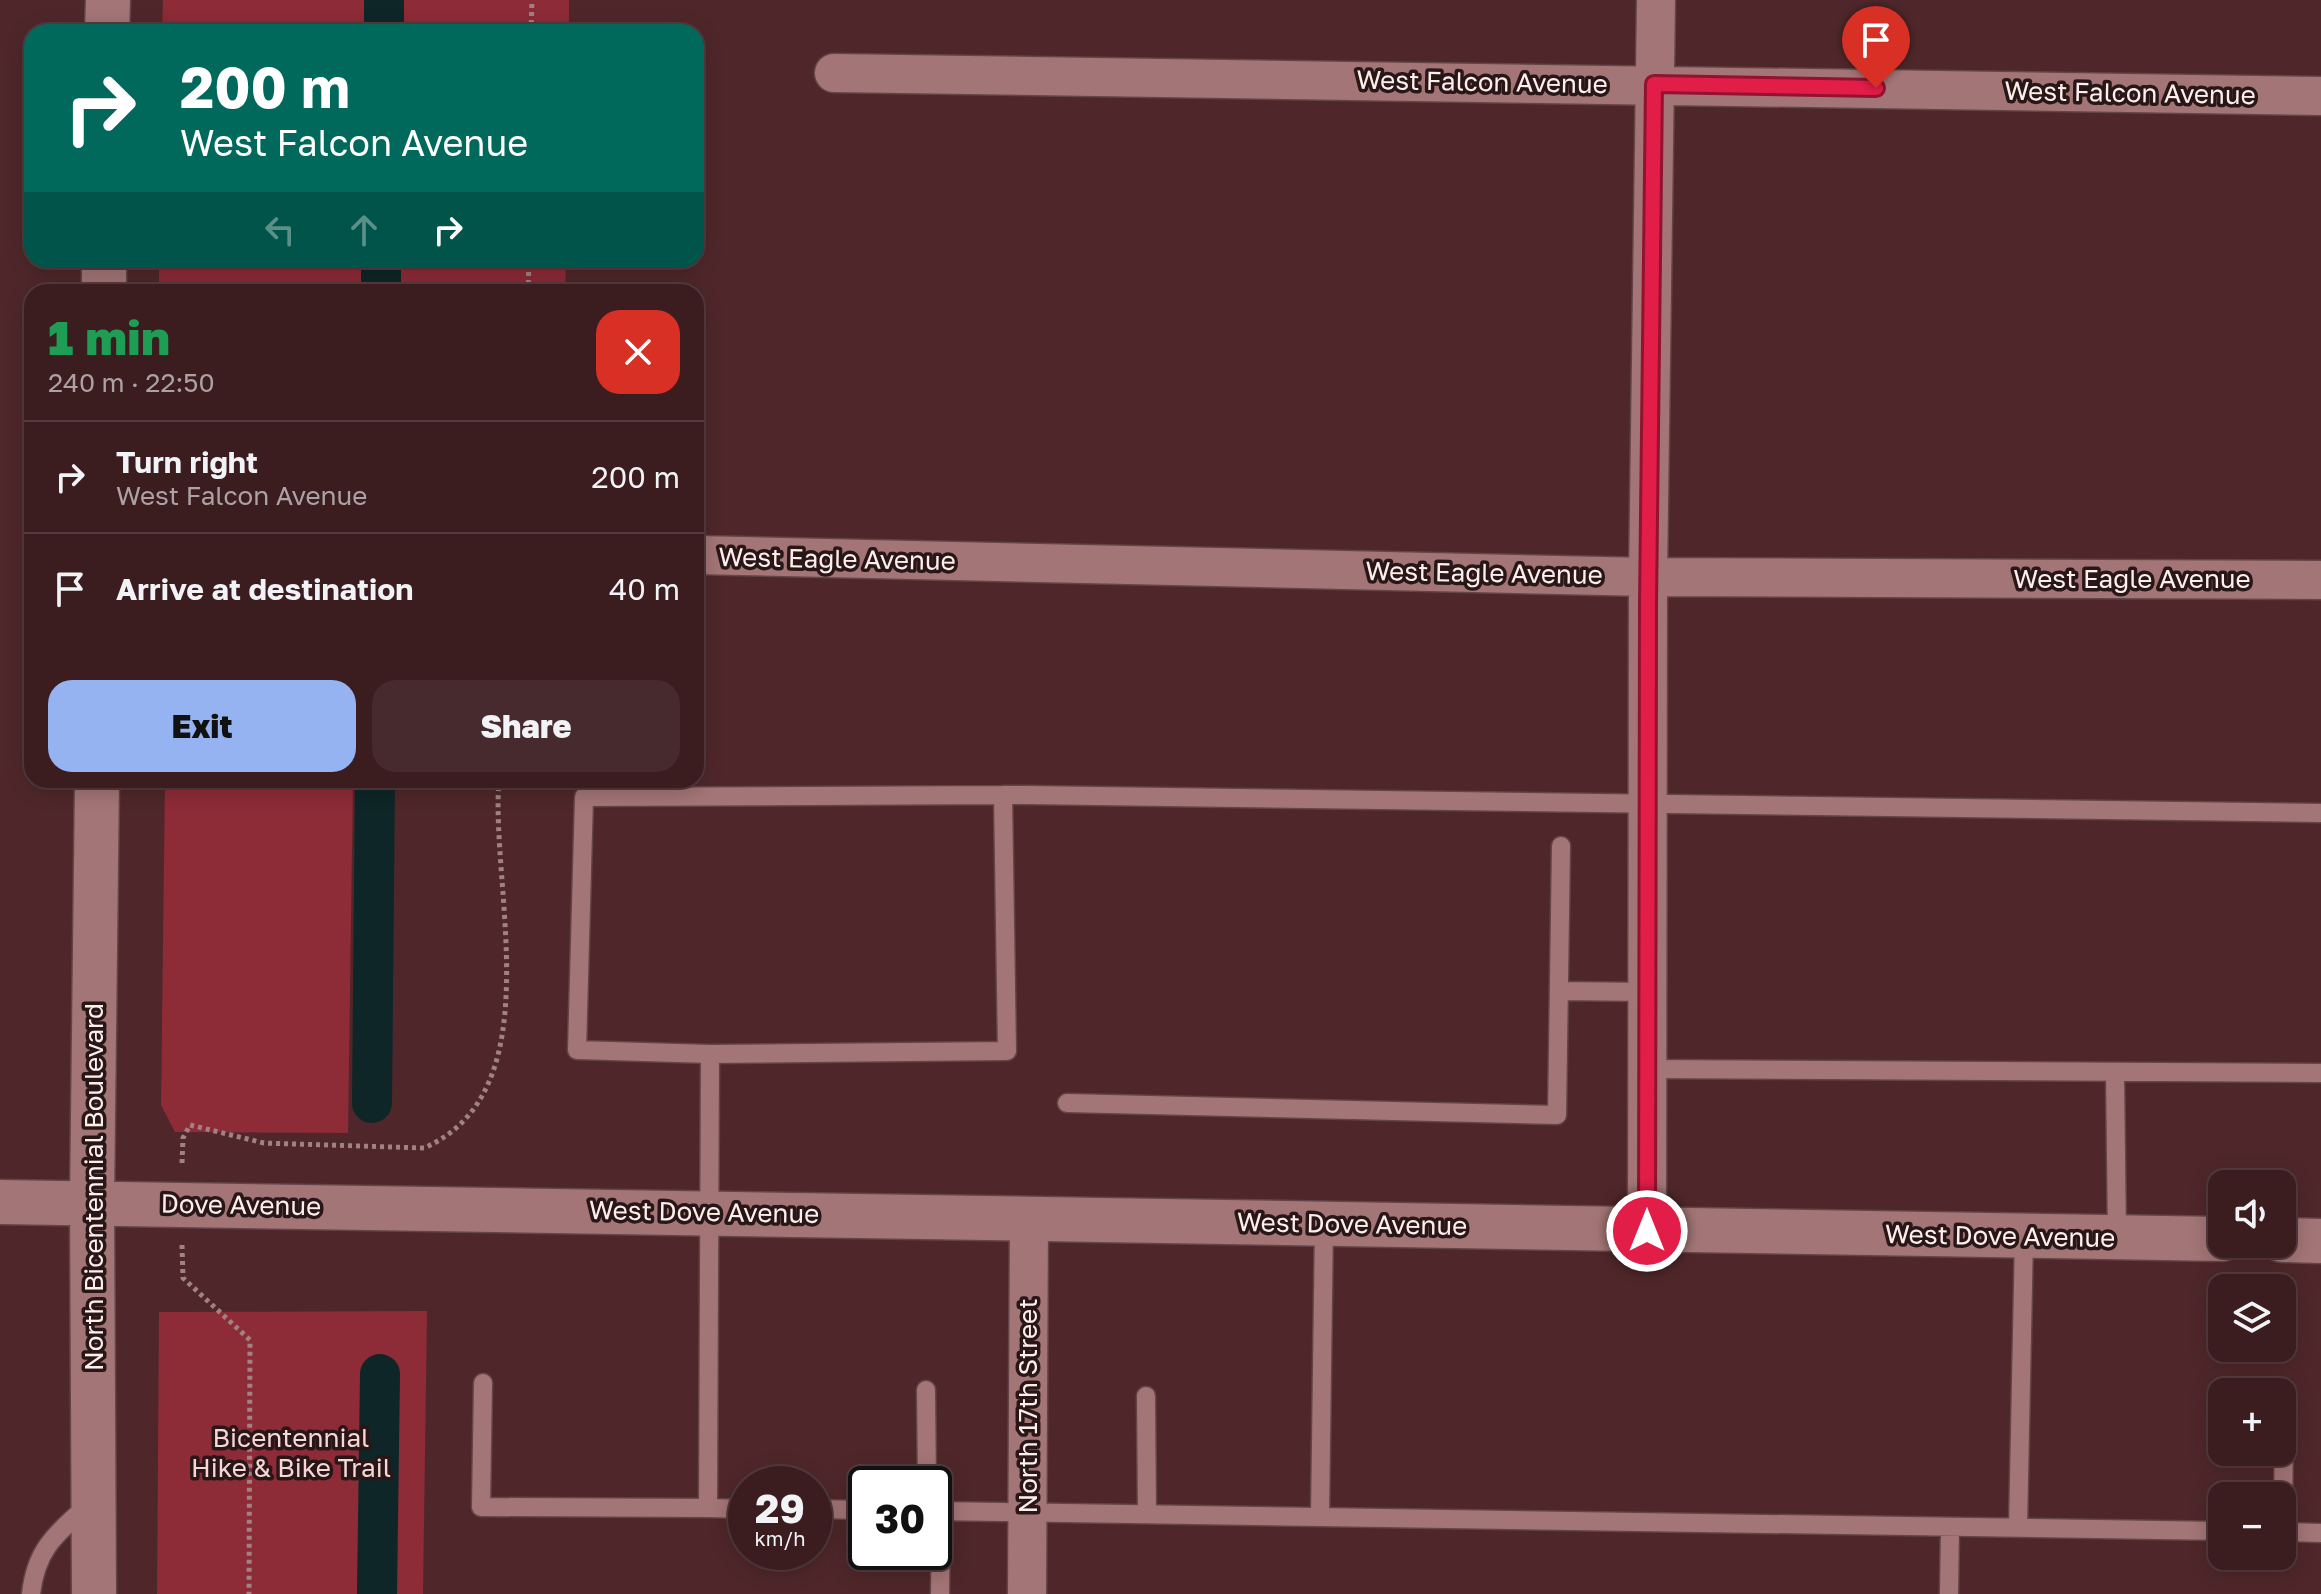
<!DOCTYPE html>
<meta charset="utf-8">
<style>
body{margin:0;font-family:"Golos Text",sans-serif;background:#462a2d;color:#f1f3f6;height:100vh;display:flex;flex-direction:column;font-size:30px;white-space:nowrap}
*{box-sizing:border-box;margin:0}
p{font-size:26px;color:#aca2a5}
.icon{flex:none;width:44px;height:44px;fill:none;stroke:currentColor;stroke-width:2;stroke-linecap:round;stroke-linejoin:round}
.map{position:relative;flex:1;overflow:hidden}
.side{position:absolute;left:24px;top:284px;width:680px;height:504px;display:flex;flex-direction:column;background:#3b1d20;border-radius:24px;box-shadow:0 4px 20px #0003,0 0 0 2px #543b3e}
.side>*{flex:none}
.banner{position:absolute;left:24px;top:24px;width:680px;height:244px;border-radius:24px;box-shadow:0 4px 20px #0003,0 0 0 2px #543b3e;background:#00695c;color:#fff;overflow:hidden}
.tools{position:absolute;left:2208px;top:1170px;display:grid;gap:16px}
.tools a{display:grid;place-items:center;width:88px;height:88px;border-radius:16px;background:#3b1d20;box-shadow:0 4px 20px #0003,0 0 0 2px #543b3e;font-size:40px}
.speed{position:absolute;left:728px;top:1466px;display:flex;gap:16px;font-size:40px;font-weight:700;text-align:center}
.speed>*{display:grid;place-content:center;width:104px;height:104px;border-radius:50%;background:#3b1d20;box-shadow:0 4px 20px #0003,0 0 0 2px #543b3e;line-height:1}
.speed small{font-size:20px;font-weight:400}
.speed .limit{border:4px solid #111;border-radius:12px;background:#fff;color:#111}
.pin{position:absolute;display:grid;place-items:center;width:68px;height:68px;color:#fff;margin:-82px -34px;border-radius:50% 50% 50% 0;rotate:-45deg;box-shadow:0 0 8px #0007}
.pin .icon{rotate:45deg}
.me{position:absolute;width:88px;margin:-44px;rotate:0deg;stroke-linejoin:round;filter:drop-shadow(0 0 6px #0008)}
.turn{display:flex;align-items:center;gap:28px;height:168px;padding:0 24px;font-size:36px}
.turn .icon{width:104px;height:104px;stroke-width:2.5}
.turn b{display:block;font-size:56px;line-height:68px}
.lanes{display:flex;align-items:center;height:76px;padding:0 24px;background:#0003;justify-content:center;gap:40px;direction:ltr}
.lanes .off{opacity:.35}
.round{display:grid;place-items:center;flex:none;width:84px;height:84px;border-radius:24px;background:#462a2d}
.headline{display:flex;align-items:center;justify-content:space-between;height:136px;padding:0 24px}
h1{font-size:48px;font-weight:800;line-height:60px;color:#1e9e55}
.cta{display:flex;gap:16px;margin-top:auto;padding:16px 24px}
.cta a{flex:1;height:92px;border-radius:24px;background:#95b2f1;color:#111;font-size:32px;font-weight:800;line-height:92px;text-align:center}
.cta a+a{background:#462a2d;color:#f1f3f6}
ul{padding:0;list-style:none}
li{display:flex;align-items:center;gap:24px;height:112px;padding:0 24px;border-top:2px solid #543b3e}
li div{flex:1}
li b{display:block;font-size:30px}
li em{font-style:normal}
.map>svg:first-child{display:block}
</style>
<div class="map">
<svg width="2321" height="1594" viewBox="0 0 2321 1594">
<rect width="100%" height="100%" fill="#4f272a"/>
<path fill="#8d2b37" d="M163 0H569V32H162Z
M159 260H566L565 292H159Z
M165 780H353L348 1133 175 1132 161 1105Z
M427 1311 423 1594H157L159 1312Z"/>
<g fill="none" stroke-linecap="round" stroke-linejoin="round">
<path stroke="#0e2627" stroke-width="40" d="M384 32V0
M381 292V260
M372 1103 375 780
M377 1594 380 1374"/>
<g stroke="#634447" stroke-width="21">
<path id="lane" d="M1003 795 1007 1051 710 1054 577 1050 584 797 1003 795H1027L2321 813
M1559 991 1647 992
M710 1054 708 1508 746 1509
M1647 1069 2321 1073
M2115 1073 2117 1237
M1067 1103 1557 1115 1561 846
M483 1383 481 1507 708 1508
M926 1390 927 1484
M1146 1396 1147 1513
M814 1509 866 1510
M934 1511 2222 1531
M1320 1516 1324 1223
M2018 1528 2024 1236
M2282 1532 2321 1533
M2283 1532 2284 1417
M31 1594C36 1549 56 1534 88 1505
M940 1594 941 1511
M1949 1594 1950 1527"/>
</g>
<g stroke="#634447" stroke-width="41">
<path id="street" d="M834 73 2321 96
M696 555 1648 577 2321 580
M1647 1231 1648 577 1656 0
M1027 1594 1029 1217"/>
</g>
<g stroke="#634447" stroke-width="47">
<path id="secondary" d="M107 32 108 0
M104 292V260
M0 1202C741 1212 1481 1228 2222 1239
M2282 1240 2321 1241
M94 1594 92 1203 97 780"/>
</g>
<path stroke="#9f8283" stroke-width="5" stroke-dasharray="4 4" stroke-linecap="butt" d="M531 32 532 0
M528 292 529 260
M182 1163 183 1138 190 1125 264 1143 424 1148C553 1092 490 888 499 780
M182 1245 183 1278 250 1340 249 1594"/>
<use href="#lane" stroke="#a37576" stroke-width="18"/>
<use href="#street" stroke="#a37576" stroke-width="38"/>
<use href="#secondary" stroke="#a37576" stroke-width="44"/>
</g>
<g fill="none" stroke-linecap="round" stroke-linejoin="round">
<g stroke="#92132f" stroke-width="20">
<path id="route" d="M1647 1231 1648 605 1654 84 1876 88"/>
</g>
<use href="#route" stroke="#e11d48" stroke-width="14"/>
</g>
<g text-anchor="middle" stroke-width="7" stroke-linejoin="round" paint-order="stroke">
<g font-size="26" fill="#fdeded" stroke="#291717">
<text transform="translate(1482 82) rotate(1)" y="9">West Falcon Avenue</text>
<text transform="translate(2130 93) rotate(1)" y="9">West Falcon Avenue</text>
<text transform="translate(837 559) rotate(1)" y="9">West Eagle Avenue</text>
<text transform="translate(1484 573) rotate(1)" y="9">West Eagle Avenue</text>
<text x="2132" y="588">West Eagle Avenue</text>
<text transform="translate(94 1187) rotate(-90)" y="9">North Bicentennial Boulevard</text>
<text transform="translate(241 1205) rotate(1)" y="9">Dove Avenue</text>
<text transform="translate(704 1212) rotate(1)" y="9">West Dove Avenue</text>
<text transform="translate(1352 1224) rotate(1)" y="9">West Dove Avenue</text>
<text transform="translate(2000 1236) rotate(1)" y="9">West Dove Avenue</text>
<text transform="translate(1028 1406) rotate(-90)" y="9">North 17th Street</text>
</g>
<g font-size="26" fill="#f6d6d6" stroke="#291717">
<text x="291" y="1447">Bicentennial<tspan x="291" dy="30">Hike &amp; Bike Trail</tspan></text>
</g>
</g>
</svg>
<div class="tools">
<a><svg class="icon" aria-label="sound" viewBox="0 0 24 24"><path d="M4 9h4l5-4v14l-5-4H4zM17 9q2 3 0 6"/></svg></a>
<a><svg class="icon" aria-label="layers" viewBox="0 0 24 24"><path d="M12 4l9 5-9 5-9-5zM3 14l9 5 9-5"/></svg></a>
<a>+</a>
<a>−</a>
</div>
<div class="speed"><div>29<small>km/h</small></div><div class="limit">30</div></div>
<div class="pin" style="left:1876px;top:88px;background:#d93025"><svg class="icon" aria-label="arrive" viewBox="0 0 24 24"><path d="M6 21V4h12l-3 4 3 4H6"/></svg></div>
<svg class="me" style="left:1647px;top:1231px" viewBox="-20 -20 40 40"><circle r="17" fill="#e11d48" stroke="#fff" stroke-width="3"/><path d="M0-11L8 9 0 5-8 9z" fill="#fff"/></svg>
<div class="banner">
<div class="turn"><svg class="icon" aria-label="right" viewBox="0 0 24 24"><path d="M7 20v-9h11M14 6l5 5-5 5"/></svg><div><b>200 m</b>West Falcon Avenue</div></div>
<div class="lanes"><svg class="icon off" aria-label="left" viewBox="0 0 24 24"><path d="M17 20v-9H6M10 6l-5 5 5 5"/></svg><svg class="icon off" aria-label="ahead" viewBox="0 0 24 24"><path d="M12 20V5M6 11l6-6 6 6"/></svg><svg class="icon" aria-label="right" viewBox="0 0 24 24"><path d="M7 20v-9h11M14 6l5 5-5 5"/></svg></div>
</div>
<section class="side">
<div class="headline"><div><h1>1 min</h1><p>240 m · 22:50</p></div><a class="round" style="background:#d93025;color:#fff"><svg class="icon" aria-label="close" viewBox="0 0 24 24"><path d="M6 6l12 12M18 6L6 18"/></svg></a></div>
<ul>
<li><svg class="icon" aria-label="right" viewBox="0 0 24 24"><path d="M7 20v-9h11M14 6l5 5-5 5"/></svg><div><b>Turn right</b><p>West Falcon Avenue</p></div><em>200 m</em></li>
<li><svg class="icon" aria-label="arrive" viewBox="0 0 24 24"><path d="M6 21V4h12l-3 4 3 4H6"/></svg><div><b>Arrive at destination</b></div><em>40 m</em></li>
</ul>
<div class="cta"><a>Exit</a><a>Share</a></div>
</section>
</div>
